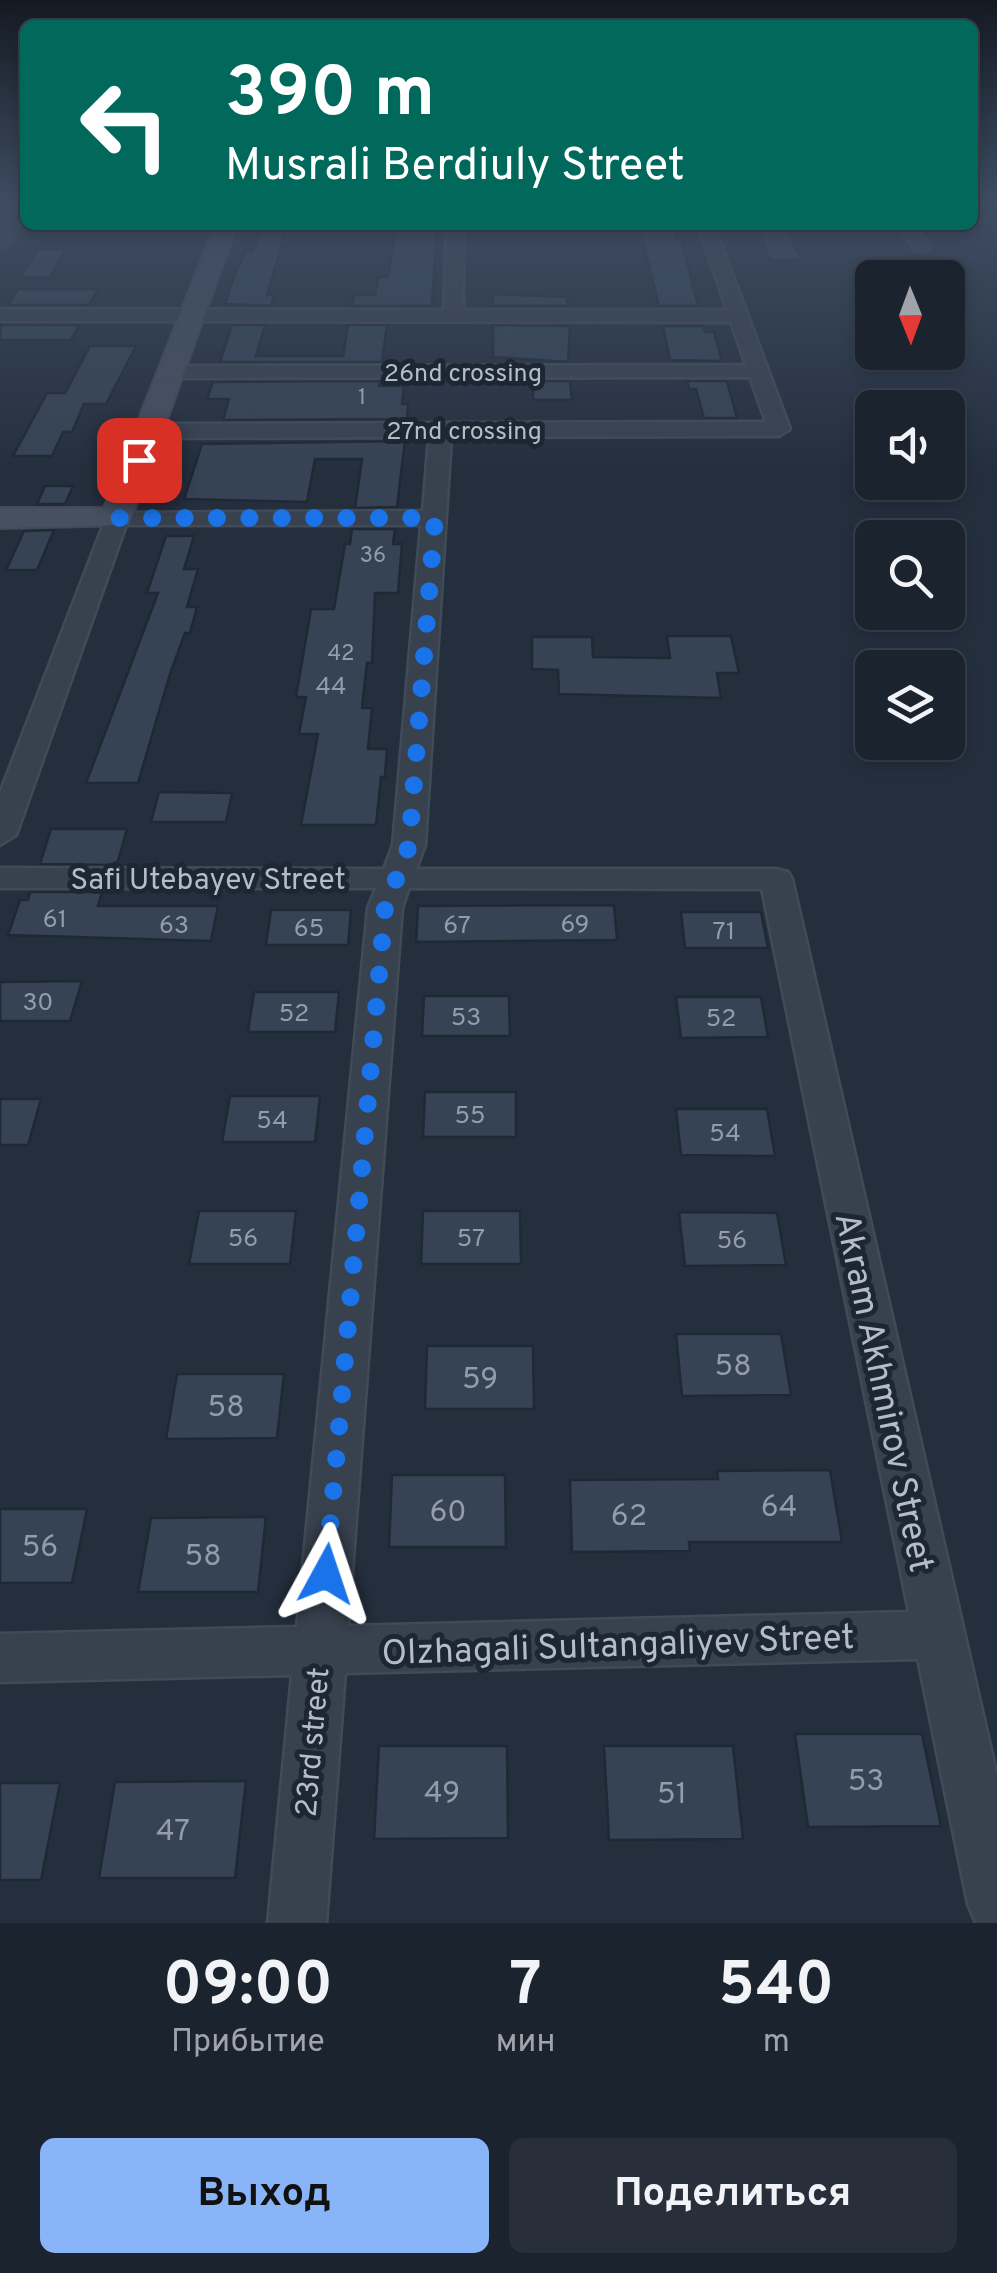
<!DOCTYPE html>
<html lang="ru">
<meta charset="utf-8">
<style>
body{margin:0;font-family:Overpass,sans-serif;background:#282f3a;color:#f1f3f6;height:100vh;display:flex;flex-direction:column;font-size:38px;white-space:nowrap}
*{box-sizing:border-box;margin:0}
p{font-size:32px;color:#a0a4aa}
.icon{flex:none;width:55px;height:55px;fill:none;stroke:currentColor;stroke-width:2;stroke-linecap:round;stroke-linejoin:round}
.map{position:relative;height:1923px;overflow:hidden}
.panel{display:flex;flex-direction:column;background:#1b232e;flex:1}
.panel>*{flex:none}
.top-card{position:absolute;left:20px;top:20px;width:958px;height:210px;border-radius:15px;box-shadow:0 5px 15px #0003,0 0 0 2px #39404a;background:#00695c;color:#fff;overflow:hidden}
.needle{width:65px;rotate:179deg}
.tools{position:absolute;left:855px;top:260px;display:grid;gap:20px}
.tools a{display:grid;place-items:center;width:110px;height:110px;border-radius:15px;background:#1b232e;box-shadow:0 5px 15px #0003,0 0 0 2px #39404a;font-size:50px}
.pin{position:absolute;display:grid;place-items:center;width:85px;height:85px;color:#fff;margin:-42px;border-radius:20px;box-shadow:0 5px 15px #0006}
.me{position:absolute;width:110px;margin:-55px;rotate:5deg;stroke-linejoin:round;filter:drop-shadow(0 0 8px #0008)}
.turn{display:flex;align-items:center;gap:35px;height:210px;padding:0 40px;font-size:45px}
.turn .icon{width:130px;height:130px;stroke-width:2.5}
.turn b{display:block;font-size:70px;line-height:85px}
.eta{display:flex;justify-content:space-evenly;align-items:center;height:170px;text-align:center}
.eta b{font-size:60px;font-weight:700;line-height:70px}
.primary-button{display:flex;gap:20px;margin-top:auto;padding:20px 40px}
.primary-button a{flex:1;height:115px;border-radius:15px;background:#8ab4f8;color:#111;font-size:40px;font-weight:700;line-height:115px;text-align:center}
.primary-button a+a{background:#282f3a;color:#f1f3f6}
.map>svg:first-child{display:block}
</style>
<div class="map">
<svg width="997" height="1923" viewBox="0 0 997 1923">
<rect width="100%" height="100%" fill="#242f3e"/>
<path fill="#364354" stroke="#1f2835" stroke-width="2.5" d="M397 225H437L432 306H352L354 295H375L378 277H388Z
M639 225H673L676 238H681L698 306H659Z
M758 228H787L801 260H770Z
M259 234H285L267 295H274L271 306 225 304 236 271 246 251H253Z
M38 249H66L50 277H20Z
M18 289H98L89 305H8Z
M493 294 567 297 568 306H493Z
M0 325H79L71 340H0Z
M232 325H265L256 356H343L348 325H387L382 362H220Z
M493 325 570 326 568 362 493 357Z
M663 326H703L705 332H714L722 361 670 360Z
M90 346H136L106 404H84L72 432H63L52 456H13L47 393H65Z
M380 381 379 386H404L402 404H408L407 419 223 420 229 399H207L213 382Z
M533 381H570L572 400H533Z
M687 381H727L737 418H704L696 389H689Z
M405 441 397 507 355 508 362 459H315L307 502 184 499 202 444Z
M45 486H73L65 504H37Z
M352 529H395L393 544H402L398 593H375L372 663H367L362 708H372L368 749H387L385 777H381L376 825H301L318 734H299L306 697H296L311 609H334L345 544H350Z
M54 530 37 570H6L24 531Z
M166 536H194L184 569H198L187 607H197L190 633H185L170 674 138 783H86L158 593H147Z
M667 636H731L739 673H717L721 698 559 694 558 670 532 669V637H592L593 657 670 658Z
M159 792 232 793 226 822H151Z
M51 829H127L118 861 110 865 40 864Z
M30 892H102L98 906H218L211 941 8 935 20 900H28Z
M614 905 617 940 416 942 418 906Z
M271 910H351L348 945H266Z
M681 912H761L768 948H685Z
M82 981 70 1021H0V982Z
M254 992H339L335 1032H248Z
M424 996H509L510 1036H422Z
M676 997H761L768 1037 681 1038Z
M425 1092H516V1137H423Z
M230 1096H320L315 1142H222Z
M0 1099H41L28 1145H0Z
M676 1109H767L775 1156 681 1155Z
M199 1211H296L290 1264H189Z
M423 1211H520L521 1264H421Z
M679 1212 777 1213 786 1265 685 1266Z
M676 1334H781L791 1395 682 1396Z
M427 1346H533L534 1409H425Z
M177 1374H284L277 1438 166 1439Z
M830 1470 842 1542H689L690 1551 572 1552 570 1480 718 1479 717 1471Z
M392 1475H505L506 1547H389Z
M0 1509H87L72 1583H0Z
M266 1517 258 1592H138L151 1518Z
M795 1734H922L941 1826 808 1827Z
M379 1746H507L508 1838 374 1839Z
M604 1746H733L743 1839 609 1840Z
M246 1781 235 1878H99L115 1782Z
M0 1783H60L41 1880H0Z"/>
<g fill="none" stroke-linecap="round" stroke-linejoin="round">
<g stroke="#414a57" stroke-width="5">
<path id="street" d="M25 202V218L6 246 0 247V230L19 203Z
M447 225H463V310H727L698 225H714L790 429 779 436 451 437 425 845 416 869H776L788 872 792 879 997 1776V1923H976L968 1904 918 1659 345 1673 326 1923H268L292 1675 0 1682V1634L297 1627 368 908 376 888H0V868L384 869 393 845 421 525H126L16 835 0 845V793L108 513 423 511 429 437 150 438 139 431 150 424 766 422 750 377 171 378 161 372 171 366 746 365 731 322 0 321V309L444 310ZM409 888 762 889 909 1612 348 1626 402 908Z
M899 225H915L930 247 927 251H915Z"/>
</g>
<g stroke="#414a57" stroke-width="4">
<path id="secondary" d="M215 225H237L129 525 0 528V508H104Z"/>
</g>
<use href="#street" fill="#38414e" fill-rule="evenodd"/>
<use href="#secondary" fill="#465061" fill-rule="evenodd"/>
</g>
<linearGradient id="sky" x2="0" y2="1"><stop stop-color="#141a22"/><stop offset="0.43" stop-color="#3f4d63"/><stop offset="1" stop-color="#3f4d63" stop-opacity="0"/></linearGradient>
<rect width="997" height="471" fill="url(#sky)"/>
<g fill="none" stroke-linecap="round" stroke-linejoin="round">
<path stroke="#1a73e8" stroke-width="18" stroke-dasharray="0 32.4" d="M139 460 117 518H435L409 846 385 908 326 1574"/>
</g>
<g text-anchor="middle" stroke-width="10" stroke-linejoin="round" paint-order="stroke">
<g font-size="22" fill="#929caa">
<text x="362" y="404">1</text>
<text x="373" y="562">36</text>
<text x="341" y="660">42</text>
</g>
<g font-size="25" fill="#b4bcc9" stroke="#1d2633">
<text x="463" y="381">26nd crossing</text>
<text x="464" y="439">27nd crossing</text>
</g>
<g font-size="25" fill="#929caa">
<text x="331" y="694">44</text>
<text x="55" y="927">61</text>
<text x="575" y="932">69</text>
<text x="174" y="933">63</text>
<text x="457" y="933">67</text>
<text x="309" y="936">65</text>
<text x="724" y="939">71</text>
<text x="38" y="1010">30</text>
<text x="294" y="1021">52</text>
<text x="466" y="1025">53</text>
<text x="721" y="1026">52</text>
<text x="470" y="1123">55</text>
<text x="272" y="1128">54</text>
<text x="725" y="1141">54</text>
<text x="243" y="1246">56</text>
<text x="471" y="1246">57</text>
<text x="732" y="1248">56</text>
</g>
<g font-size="30" fill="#b4bcc9" stroke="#1d2633">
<text x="208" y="889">Safi Utebayev Street</text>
<text transform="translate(312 1742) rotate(-85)" y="10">23rd street</text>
</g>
<g font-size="30" fill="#929caa">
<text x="733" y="1375">58</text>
<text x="480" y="1388">59</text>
<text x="226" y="1416">58</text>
<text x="779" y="1516">64</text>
<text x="448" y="1521">60</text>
<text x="629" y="1525">62</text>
<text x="40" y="1556">56</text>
<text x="203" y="1565">58</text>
<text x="866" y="1790">53</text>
<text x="442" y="1802">49</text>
<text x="672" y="1803">51</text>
<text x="173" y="1840">47</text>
</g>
<g font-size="35" fill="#b4bcc9" stroke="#1d2633">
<text transform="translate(885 1392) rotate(78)" y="12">Akram Akhmirov Street</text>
<text transform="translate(618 1644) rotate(-2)" y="12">Olzhagali Sultangaliyev Street</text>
</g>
</g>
</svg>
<div class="tools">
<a><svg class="needle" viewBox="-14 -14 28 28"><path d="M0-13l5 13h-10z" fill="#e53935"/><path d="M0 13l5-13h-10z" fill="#a0a4aa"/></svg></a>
<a><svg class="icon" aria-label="sound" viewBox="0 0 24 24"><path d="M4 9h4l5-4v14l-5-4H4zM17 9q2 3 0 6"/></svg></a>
<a><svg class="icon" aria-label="search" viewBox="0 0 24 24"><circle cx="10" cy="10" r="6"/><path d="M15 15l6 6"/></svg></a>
<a><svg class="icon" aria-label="layers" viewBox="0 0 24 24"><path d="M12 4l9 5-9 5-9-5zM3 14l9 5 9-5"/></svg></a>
</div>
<div class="pin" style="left:139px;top:460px;background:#d93025"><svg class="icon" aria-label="arrive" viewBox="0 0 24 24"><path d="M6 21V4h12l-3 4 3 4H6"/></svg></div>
<svg class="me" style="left:326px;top:1574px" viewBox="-20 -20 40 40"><path d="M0-17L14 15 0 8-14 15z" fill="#1a73e8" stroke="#fff" stroke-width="4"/></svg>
<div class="top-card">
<div class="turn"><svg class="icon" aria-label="left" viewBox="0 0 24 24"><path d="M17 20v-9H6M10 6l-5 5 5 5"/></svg><div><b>390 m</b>Musrali Berdiuly Street</div></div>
</div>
</div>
<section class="panel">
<div class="eta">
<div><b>09:00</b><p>Прибытие</p></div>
<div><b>7</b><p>мин</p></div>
<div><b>540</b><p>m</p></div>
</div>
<div class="primary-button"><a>Выход</a><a>Поделиться</a></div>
</section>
